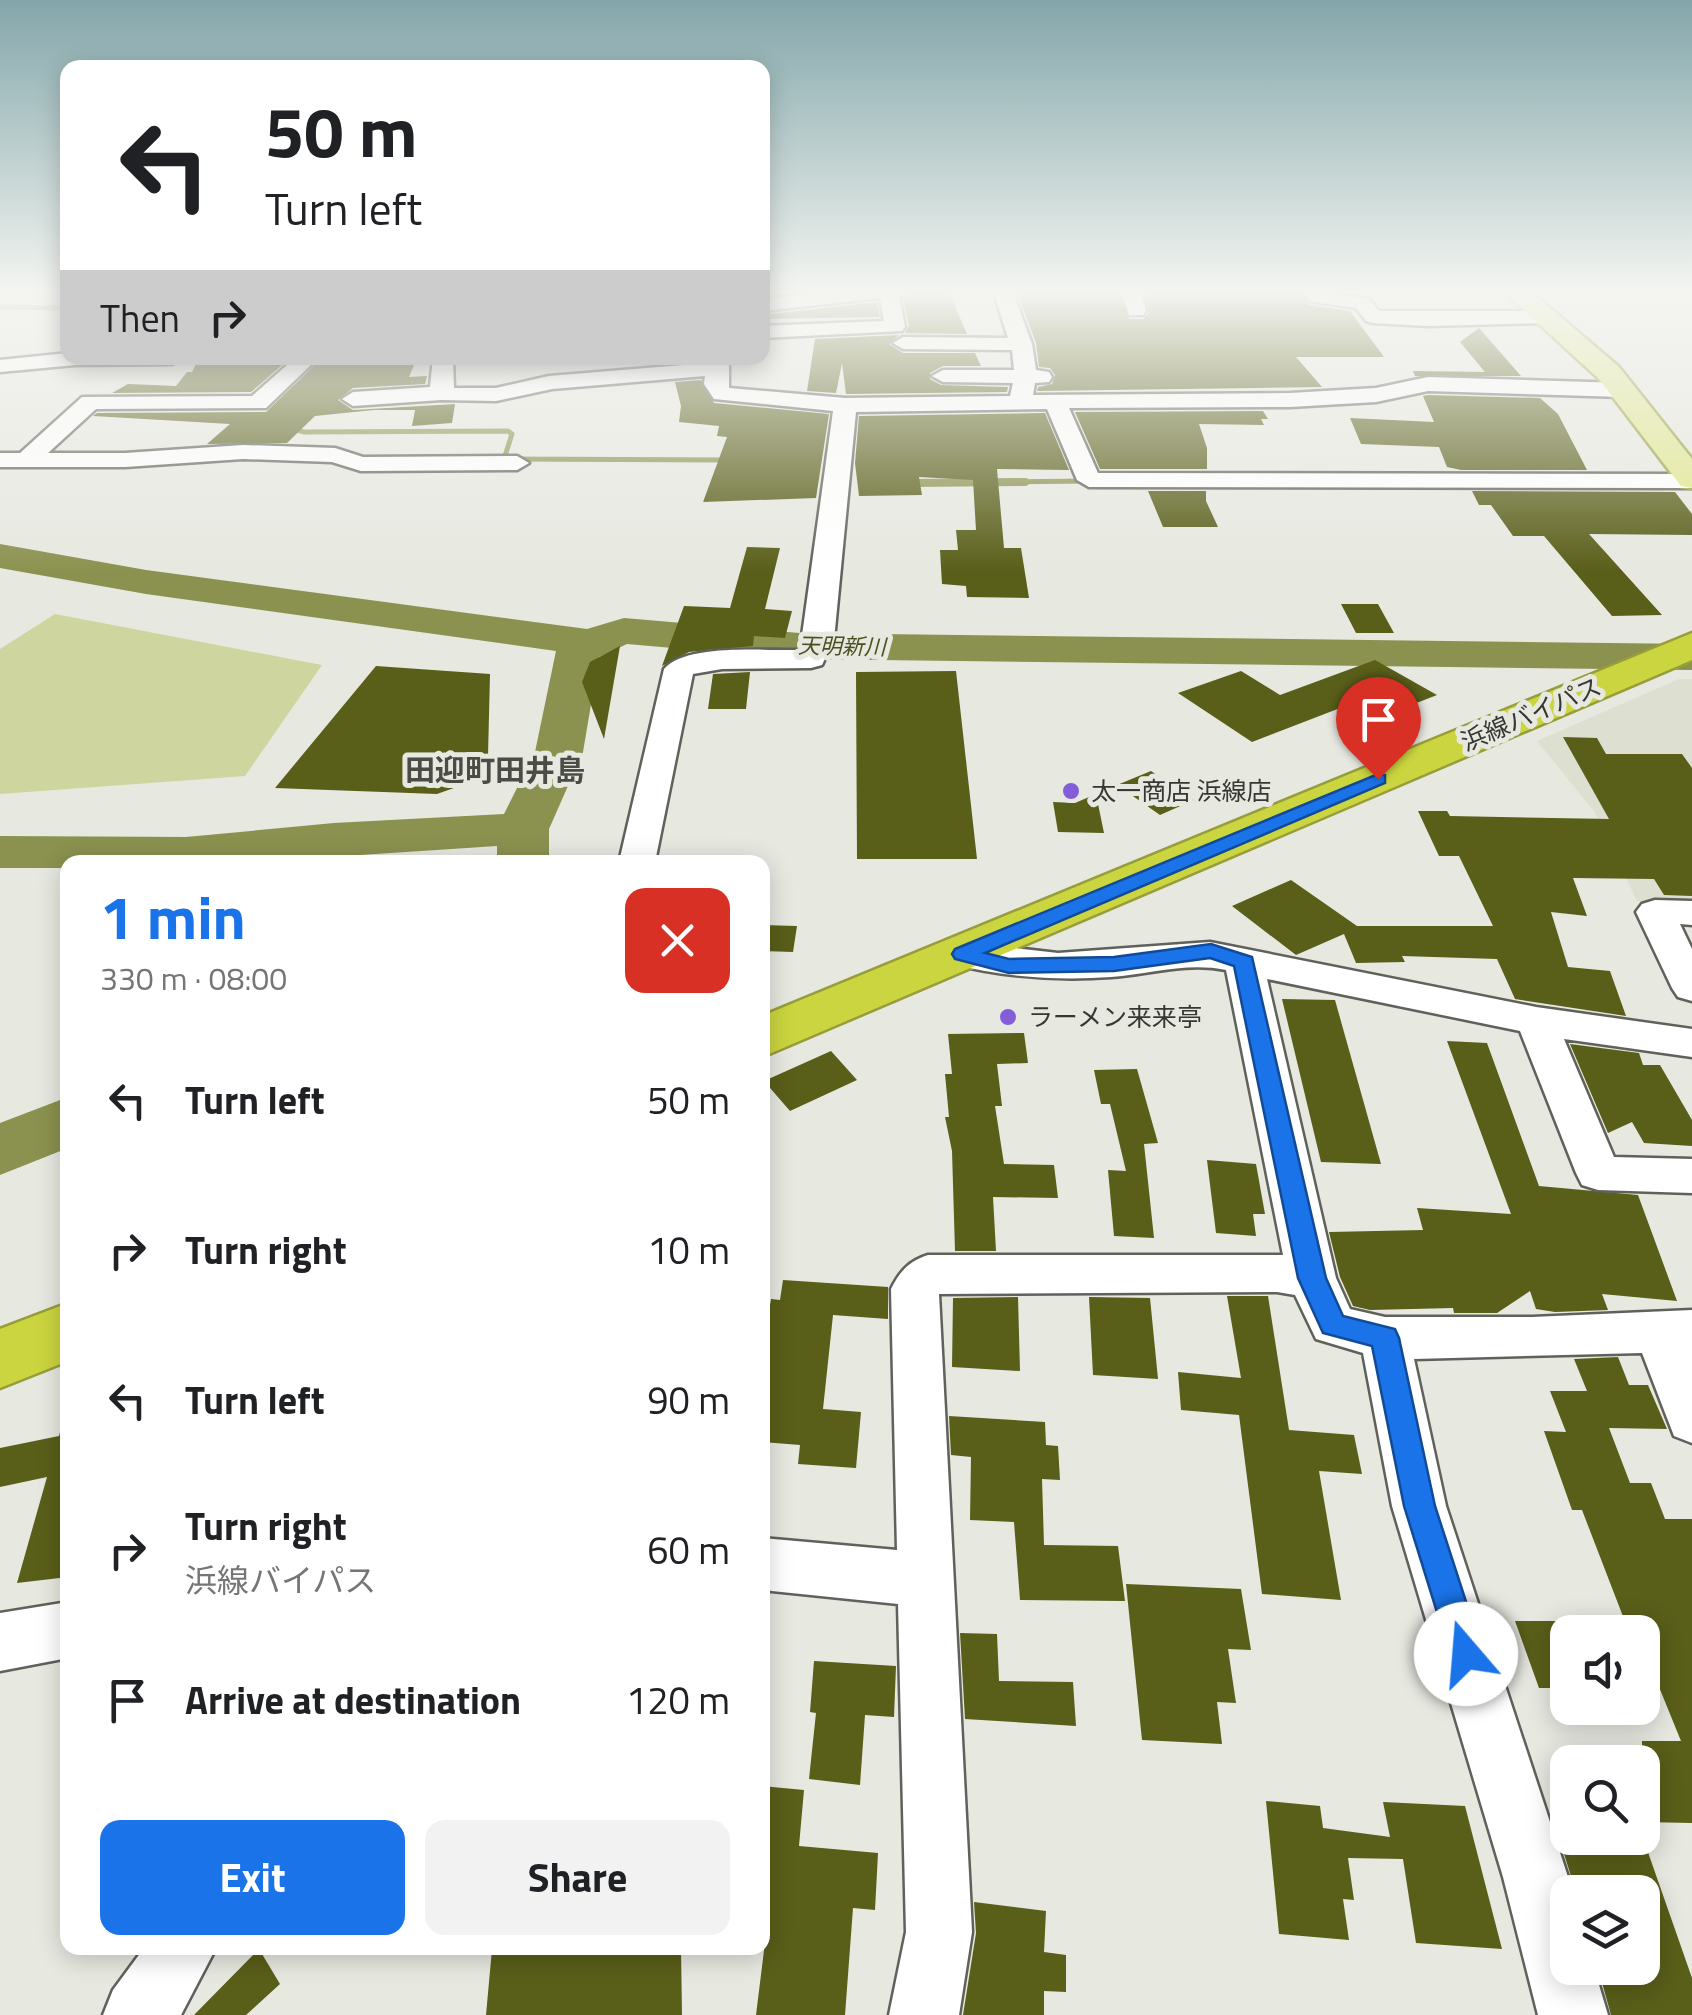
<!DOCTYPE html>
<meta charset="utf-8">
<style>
body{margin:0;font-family:"Titillium Web","Noto Sans JP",sans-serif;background:#f2f2f2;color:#202124;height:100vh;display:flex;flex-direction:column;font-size:38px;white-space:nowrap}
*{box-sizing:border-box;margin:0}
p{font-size:32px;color:#757577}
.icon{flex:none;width:55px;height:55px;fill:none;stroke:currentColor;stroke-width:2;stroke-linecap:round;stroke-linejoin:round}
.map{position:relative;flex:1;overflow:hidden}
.sheet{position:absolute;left:60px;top:855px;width:710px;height:1100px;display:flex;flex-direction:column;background:#fff;border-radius:20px;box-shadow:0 5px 25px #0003}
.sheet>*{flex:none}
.guide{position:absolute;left:60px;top:60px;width:710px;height:305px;border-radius:20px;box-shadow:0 5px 25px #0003;background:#fff;color:#202124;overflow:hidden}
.tools{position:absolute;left:1550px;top:1615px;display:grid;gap:20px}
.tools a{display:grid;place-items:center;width:110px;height:110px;border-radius:20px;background:#fff;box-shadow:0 5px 25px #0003;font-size:50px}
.pin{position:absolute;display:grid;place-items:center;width:85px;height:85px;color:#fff;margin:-102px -42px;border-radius:50% 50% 50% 0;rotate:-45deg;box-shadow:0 0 10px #0007}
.pin .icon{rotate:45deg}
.me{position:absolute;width:110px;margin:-55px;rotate:342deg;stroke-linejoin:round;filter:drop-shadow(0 0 8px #0008)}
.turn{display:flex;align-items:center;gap:35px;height:210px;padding:0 40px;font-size:45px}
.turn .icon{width:130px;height:130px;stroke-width:2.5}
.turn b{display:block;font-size:70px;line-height:85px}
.then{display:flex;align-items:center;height:95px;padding:0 40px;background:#0003;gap:20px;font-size:38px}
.round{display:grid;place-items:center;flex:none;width:105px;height:105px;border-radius:20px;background:#f2f2f2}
.overview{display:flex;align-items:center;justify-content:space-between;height:170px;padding:0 40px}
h1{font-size:60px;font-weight:700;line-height:75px;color:#1a73e8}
.primary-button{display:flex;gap:20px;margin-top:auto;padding:20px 40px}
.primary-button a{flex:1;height:115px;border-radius:20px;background:#1a73e8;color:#fff;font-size:40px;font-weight:700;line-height:115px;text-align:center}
.primary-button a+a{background:#f2f2f2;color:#202124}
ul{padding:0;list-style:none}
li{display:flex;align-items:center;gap:30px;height:150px;padding:0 40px}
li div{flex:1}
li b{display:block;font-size:38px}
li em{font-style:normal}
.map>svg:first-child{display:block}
</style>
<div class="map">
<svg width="1692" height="2015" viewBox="0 0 1692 2015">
<rect width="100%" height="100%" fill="#e7e8e0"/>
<path fill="#dddfd0" d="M1679 679H1692V904L1637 901 1594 811 1537 741Z"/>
<path fill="#cfd59f" d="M55 614 322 665 245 776 0 794V649Z"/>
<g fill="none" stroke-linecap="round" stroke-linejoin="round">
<path stroke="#8b914e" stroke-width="5" d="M0 307 68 308
M299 420 297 430 304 432 508 431 512 434 504 459 729 460
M907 483 1090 481"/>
<path stroke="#8b914e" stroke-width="8" d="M907 483 1025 482"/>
<path fill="#8b914e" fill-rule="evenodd" d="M0 544 146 570 587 629 624 618 799 633 1692 644V670L799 659 627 644 599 657 583 752 549 829V862H497V846L254 862H68V868H0V836L186 837 334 823 504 814 535 752 556 651 146 594 0 568Z
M68 1097V1148L0 1175V1123Z"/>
</g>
<path fill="#595e19" d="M948 290 967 334 905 333 909 326 903 298 916 291Z
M1016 290H1118L1129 319H1143L1149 313 1145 290H1302L1309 305 1350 311 1384 357H1296L1322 387 1037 391 1038 387 1052 384 1055 375 1050 368 1039 367 1036 343Z
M877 302 880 317 762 319V315Z
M1479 328 1521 376H1415L1413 371 1485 372 1460 342Z
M899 335 889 344 903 353H975L981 366H943L930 373V379L941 385 1008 387 1007 392 846 394 842 363 836 393 807 391 815 339Z
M239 358H290L251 392 112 393 128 384 176 386 187 372H192L198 360Z
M322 358H417L409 377 427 376 425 384 353 388 338 400 353 410 455 404 452 423 412 426 415 410H374L315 416 287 443 207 444 230 424 93 416 97 413 266 412Z
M701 380 714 403 829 414 816 498 703 502 727 437 717 436 719 426 679 422 681 406 675 382Z
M1428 395 1540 398 1558 414 1587 470H1461L1447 467 1439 447 1361 444 1350 418 1434 422 1423 396Z
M1263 411 1268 419H1261L1264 425 1199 424 1207 448V469H1100L1075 412Z
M1045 413 1069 470 997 469 1004 548H1021L1029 598 967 597 966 586 942 584 940 550H958L956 530H976L973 480 919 477 922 495 859 496 855 463 859 416Z
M1148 491H1206V501L1218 527H1163Z
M1472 491 1675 492 1692 514V535L1589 534 1662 615 1612 616 1544 536H1513L1491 505H1479Z
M747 547 780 548 765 609 792 611 785 638 754 636 753 646 689 652 662 666 684 606 730 608Z
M1341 604H1378L1394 633H1356Z
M620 646 604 739 582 682 590 662Z
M1375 660 1437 695 1373 720 1348 705 1252 742 1178 693 1241 671 1280 695Z
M376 666 490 674 488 756 465 784 437 794 275 788Z
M956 671 977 859H857L856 672Z
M750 672 746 709H708L713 674Z
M1563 737 1597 738 1606 754H1682L1692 768V896L1664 895 1654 879 1573 878 1587 916 1551 912 1568 967 1610 971 1626 1016 1515 999 1497 959 1402 956 1405 962 1356 963 1344 934 1296 955 1232 906 1291 880 1357 926H1493L1459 856H1439L1418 811H1447L1450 816 1609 819Z
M1151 771 1194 800 1160 815 1117 785Z
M1096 794 1104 833 1058 832 1053 802 1075 803Z
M762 925 797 926 793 952 762 951Z
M1282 999 1335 1000 1381 1164 1321 1162Z
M1024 1033 1028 1063 997 1064 1002 1106H995L1004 1164 1054 1165 1058 1198 993 1197 996 1251H955L952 1151 945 1117H949L945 1074H952L948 1034Z
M1447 1041 1487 1043 1539 1186 1638 1195 1677 1301 1602 1294 1608 1310 1555 1312 1536 1309 1530 1291 1497 1313H1454L1453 1308 1370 1310 1353 1306 1340 1277 1329 1232 1423 1230 1417 1208 1511 1214Z
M1570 1044 1639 1053 1643 1065H1660L1692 1120V1146L1644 1143 1632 1122 1608 1133Z
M831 1051 857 1080 790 1111 764 1081Z
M1137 1069 1158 1143 1144 1144 1154 1238 1114 1236 1108 1170 1126 1171 1110 1104H1101L1094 1070Z
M1207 1160 1256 1164 1265 1214H1253L1256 1236 1216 1233Z
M783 1280 888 1287V1319L833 1315 823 1409 861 1412 856 1468 798 1464 800 1445 762 1442V1354L771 1299 780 1300Z
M1227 1296H1268L1289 1430 1354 1435 1362 1474 1319 1471 1341 1600 1262 1594 1239 1415 1181 1410 1178 1372 1241 1378Z
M1018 1297 1020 1371 952 1367 953 1298Z
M1089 1297 1150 1298 1158 1379 1093 1375Z
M1618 1357 1629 1385H1648L1667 1429 1609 1428 1630 1483H1651L1665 1519H1692V1823L1642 1822V1741H1681L1659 1687H1642V1632H1629L1582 1510H1572L1544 1431 1566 1432 1550 1391H1587L1574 1359Z
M949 1416 1045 1422 1046 1445 1058 1446 1060 1480 1042 1479 1044 1545 1118 1546 1125 1601 1020 1600 1014 1522 970 1520 971 1457 951 1455Z
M60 1432 68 1433V1577L17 1583 47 1477 0 1487V1448L59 1436Z
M1126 1584 1241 1589 1251 1650 1228 1649 1236 1703 1217 1702 1222 1744 1142 1740Z
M1515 1621H1568V1688H1539Z
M960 1633 997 1634 999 1681 1073 1682 1076 1726 965 1719Z
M814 1661 896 1666 894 1717 865 1715 860 1785 809 1779 816 1713 810 1712Z
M762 1786 804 1790 799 1846 878 1853 875 1910 853 1908 845 2015H756L770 1902 762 1901Z
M1266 1801 1320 1806 1323 1828 1390 1837 1383 1802 1465 1806 1502 1949 1416 1943 1403 1859 1348 1858 1354 1900 1343 1899 1349 1940 1279 1934Z
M1559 1838H1643L1692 1978V2015H1611L1598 1968H1642V1892H1576Z
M974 1902 1046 1911 1044 1952 1066 1955V1992L1044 1991V2015H963L976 1933Z
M681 1948 682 2015H486L492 1949Z
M259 1949 280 1984 246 2015H194Z"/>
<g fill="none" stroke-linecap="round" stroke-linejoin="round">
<g stroke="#60615a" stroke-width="5">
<path id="minor" d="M848 290H913L899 296 905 327 902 331 762 338V326L884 321 880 298 762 311V299Z
M993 290H1012L1032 344 1036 370 1049 372 1052 377 1049 382 1035 383 1033 395 1290 393 1376 388 1428 377 1623 383 1634 390 1623 397 1428 391 1376 402 1290 407 1069 408 1098 473 1692 474V488L1089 487 1077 480 1047 409 856 412 834 640 822 665 811 668 722 669 693 674 655 862H619L664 669C687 643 766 651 800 650L833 411 714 399 704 384 705 376 552 389 496 401 441 400 353 406 342 399 353 392 430 387 433 358H453L454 388H496L549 376 708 363 709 358H729V388L845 398 1010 396 1013 383 943 382 932 376 943 370H1014L1012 350 903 349 893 343 903 337 1008 338Z
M1121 290H1141L1146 311 1143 315H1129Z
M1305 290 1369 299 1379 311H1547L1557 317 1547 323 1428 326 1373 323 1366 321 1356 308 1310 301Z
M68 353V358H183L172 364 75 365 0 372V360Z
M295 358H318L266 408 96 409 48 453H125L243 445 335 448 363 457 517 456 529 463 517 470 361 471 332 462 243 459 125 467H0V453H20L82 397 252 396Z
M1655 900 1692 901V925L1680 924 1692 949V1001L1678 997 1672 988 1636 912 1642 904Z
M963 942 1058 953 1210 942 1536 1007 1692 1029V1057L1564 1039 1614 1157 1692 1159V1193L1598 1190 1582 1185 1576 1173 1520 1031 1267 979 1336 1278 1350 1309 1385 1317H1532L1692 1310V1443L1674 1436 1642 1353 1414 1359 1446 1506 1573 1892H1568V1968H1594L1608 2015H1538L1503 1877 1392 1506 1363 1353 1316 1339 1295 1295 1277 1292 939 1294 972 1932 959 2015H889L906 1932 898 1604 762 1590V1538L897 1550 891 1289C900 1271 909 1261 928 1255H1283L1226 970C1187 962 1150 974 1111 977 1056 981 1003 977 949 963L944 954 949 945Z
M68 1602V1658L0 1671V1613Z
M144 1948H216L181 2015H103L113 1990Z"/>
</g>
<g stroke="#979d3b" stroke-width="5">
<path id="major" d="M1502 290H1529L1619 367 1692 459V488L1681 486 1599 379Z"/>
</g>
<g stroke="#979d3b" stroke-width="5">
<path id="highway" d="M1692 633V660L762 1057V1016Z
M68 1303V1361L0 1388V1329Z"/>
</g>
<use href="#minor" fill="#fff" fill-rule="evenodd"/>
<use href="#major" fill="#e0e68c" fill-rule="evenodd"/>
<use href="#highway" fill="#cbd53f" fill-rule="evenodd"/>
</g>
<linearGradient id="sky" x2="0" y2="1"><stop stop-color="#83a6aa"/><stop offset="0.51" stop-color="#f4f5f1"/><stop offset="1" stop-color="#f4f5f1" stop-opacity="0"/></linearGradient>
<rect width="1692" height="572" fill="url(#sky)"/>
<path fill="#1a73e8" stroke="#114b97" stroke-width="2.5" d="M1378 774 1385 775V783L985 953 1009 959 1114 957 1211 944 1252 957 1326 1278 1343 1316 1395 1329 1399 1338 1435 1506 1483 1654 1478 1666 1466 1671 1454 1666 1450 1654 1404 1506 1372 1346 1323 1333 1298 1278 1234 966 1210 958 1114 971 1009 973 955 959 952 954 955 949Z"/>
<g fill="#825ed9" stroke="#e7e8e0" stroke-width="4">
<circle cx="1071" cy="791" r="10"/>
<circle cx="1008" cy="1017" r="10"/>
</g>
<g text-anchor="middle" stroke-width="10" stroke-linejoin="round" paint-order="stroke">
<g font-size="22" font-style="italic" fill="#4c501e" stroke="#e7e8e0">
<text transform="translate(842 646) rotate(1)" y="8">天明新川</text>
</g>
<g font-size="25" fill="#363633" stroke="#e7e8e0">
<text transform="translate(1531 714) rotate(-23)" y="9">浜線バイパス</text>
</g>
<g font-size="25" fill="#363633" stroke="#e7e8e0" text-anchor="start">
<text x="1091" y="800">太一商店 浜線店</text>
<text x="1028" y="1026">ラーメン来来亭</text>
</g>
<g font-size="30" font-weight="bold" fill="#4c4c46" stroke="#e7e8e0">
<text x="495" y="781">田迎町田井島</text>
</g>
</g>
</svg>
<div class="tools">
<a><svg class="icon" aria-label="sound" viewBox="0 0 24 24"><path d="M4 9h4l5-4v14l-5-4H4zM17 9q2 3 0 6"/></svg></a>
<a><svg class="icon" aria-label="search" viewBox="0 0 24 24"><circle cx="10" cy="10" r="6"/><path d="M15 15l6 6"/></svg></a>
<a><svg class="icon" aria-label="layers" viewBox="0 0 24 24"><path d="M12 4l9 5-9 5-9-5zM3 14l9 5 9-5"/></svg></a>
</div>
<div class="pin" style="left:1378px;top:779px;background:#d93025"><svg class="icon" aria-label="arrive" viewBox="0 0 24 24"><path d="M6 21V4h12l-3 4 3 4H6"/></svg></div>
<svg class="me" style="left:1466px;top:1654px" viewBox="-20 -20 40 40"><circle r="19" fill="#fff"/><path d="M0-13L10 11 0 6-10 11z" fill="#1a73e8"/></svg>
<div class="guide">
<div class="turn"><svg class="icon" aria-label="left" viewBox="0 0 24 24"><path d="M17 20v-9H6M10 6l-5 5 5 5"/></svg><div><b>50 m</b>Turn left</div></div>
<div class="then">Then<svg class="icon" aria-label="right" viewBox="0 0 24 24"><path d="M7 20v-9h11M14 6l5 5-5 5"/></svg></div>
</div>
<section class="sheet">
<div class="overview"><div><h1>1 min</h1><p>330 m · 08:00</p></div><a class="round" style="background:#d93025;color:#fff"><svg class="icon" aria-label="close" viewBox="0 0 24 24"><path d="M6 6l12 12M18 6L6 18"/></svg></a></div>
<ul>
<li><svg class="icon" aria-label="left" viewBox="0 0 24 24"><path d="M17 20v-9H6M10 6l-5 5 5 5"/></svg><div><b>Turn left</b></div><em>50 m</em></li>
<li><svg class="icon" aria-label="right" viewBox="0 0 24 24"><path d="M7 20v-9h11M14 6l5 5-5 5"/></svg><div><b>Turn right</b></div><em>10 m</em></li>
<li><svg class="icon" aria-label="left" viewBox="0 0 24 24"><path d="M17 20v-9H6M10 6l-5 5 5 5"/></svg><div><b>Turn left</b></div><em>90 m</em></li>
<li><svg class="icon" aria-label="right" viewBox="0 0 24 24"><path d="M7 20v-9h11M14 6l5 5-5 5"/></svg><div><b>Turn right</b><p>浜線バイパス</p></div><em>60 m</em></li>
<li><svg class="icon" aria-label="arrive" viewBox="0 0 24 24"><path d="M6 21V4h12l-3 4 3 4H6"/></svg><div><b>Arrive at destination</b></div><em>120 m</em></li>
</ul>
<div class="primary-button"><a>Exit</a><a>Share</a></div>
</section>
</div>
